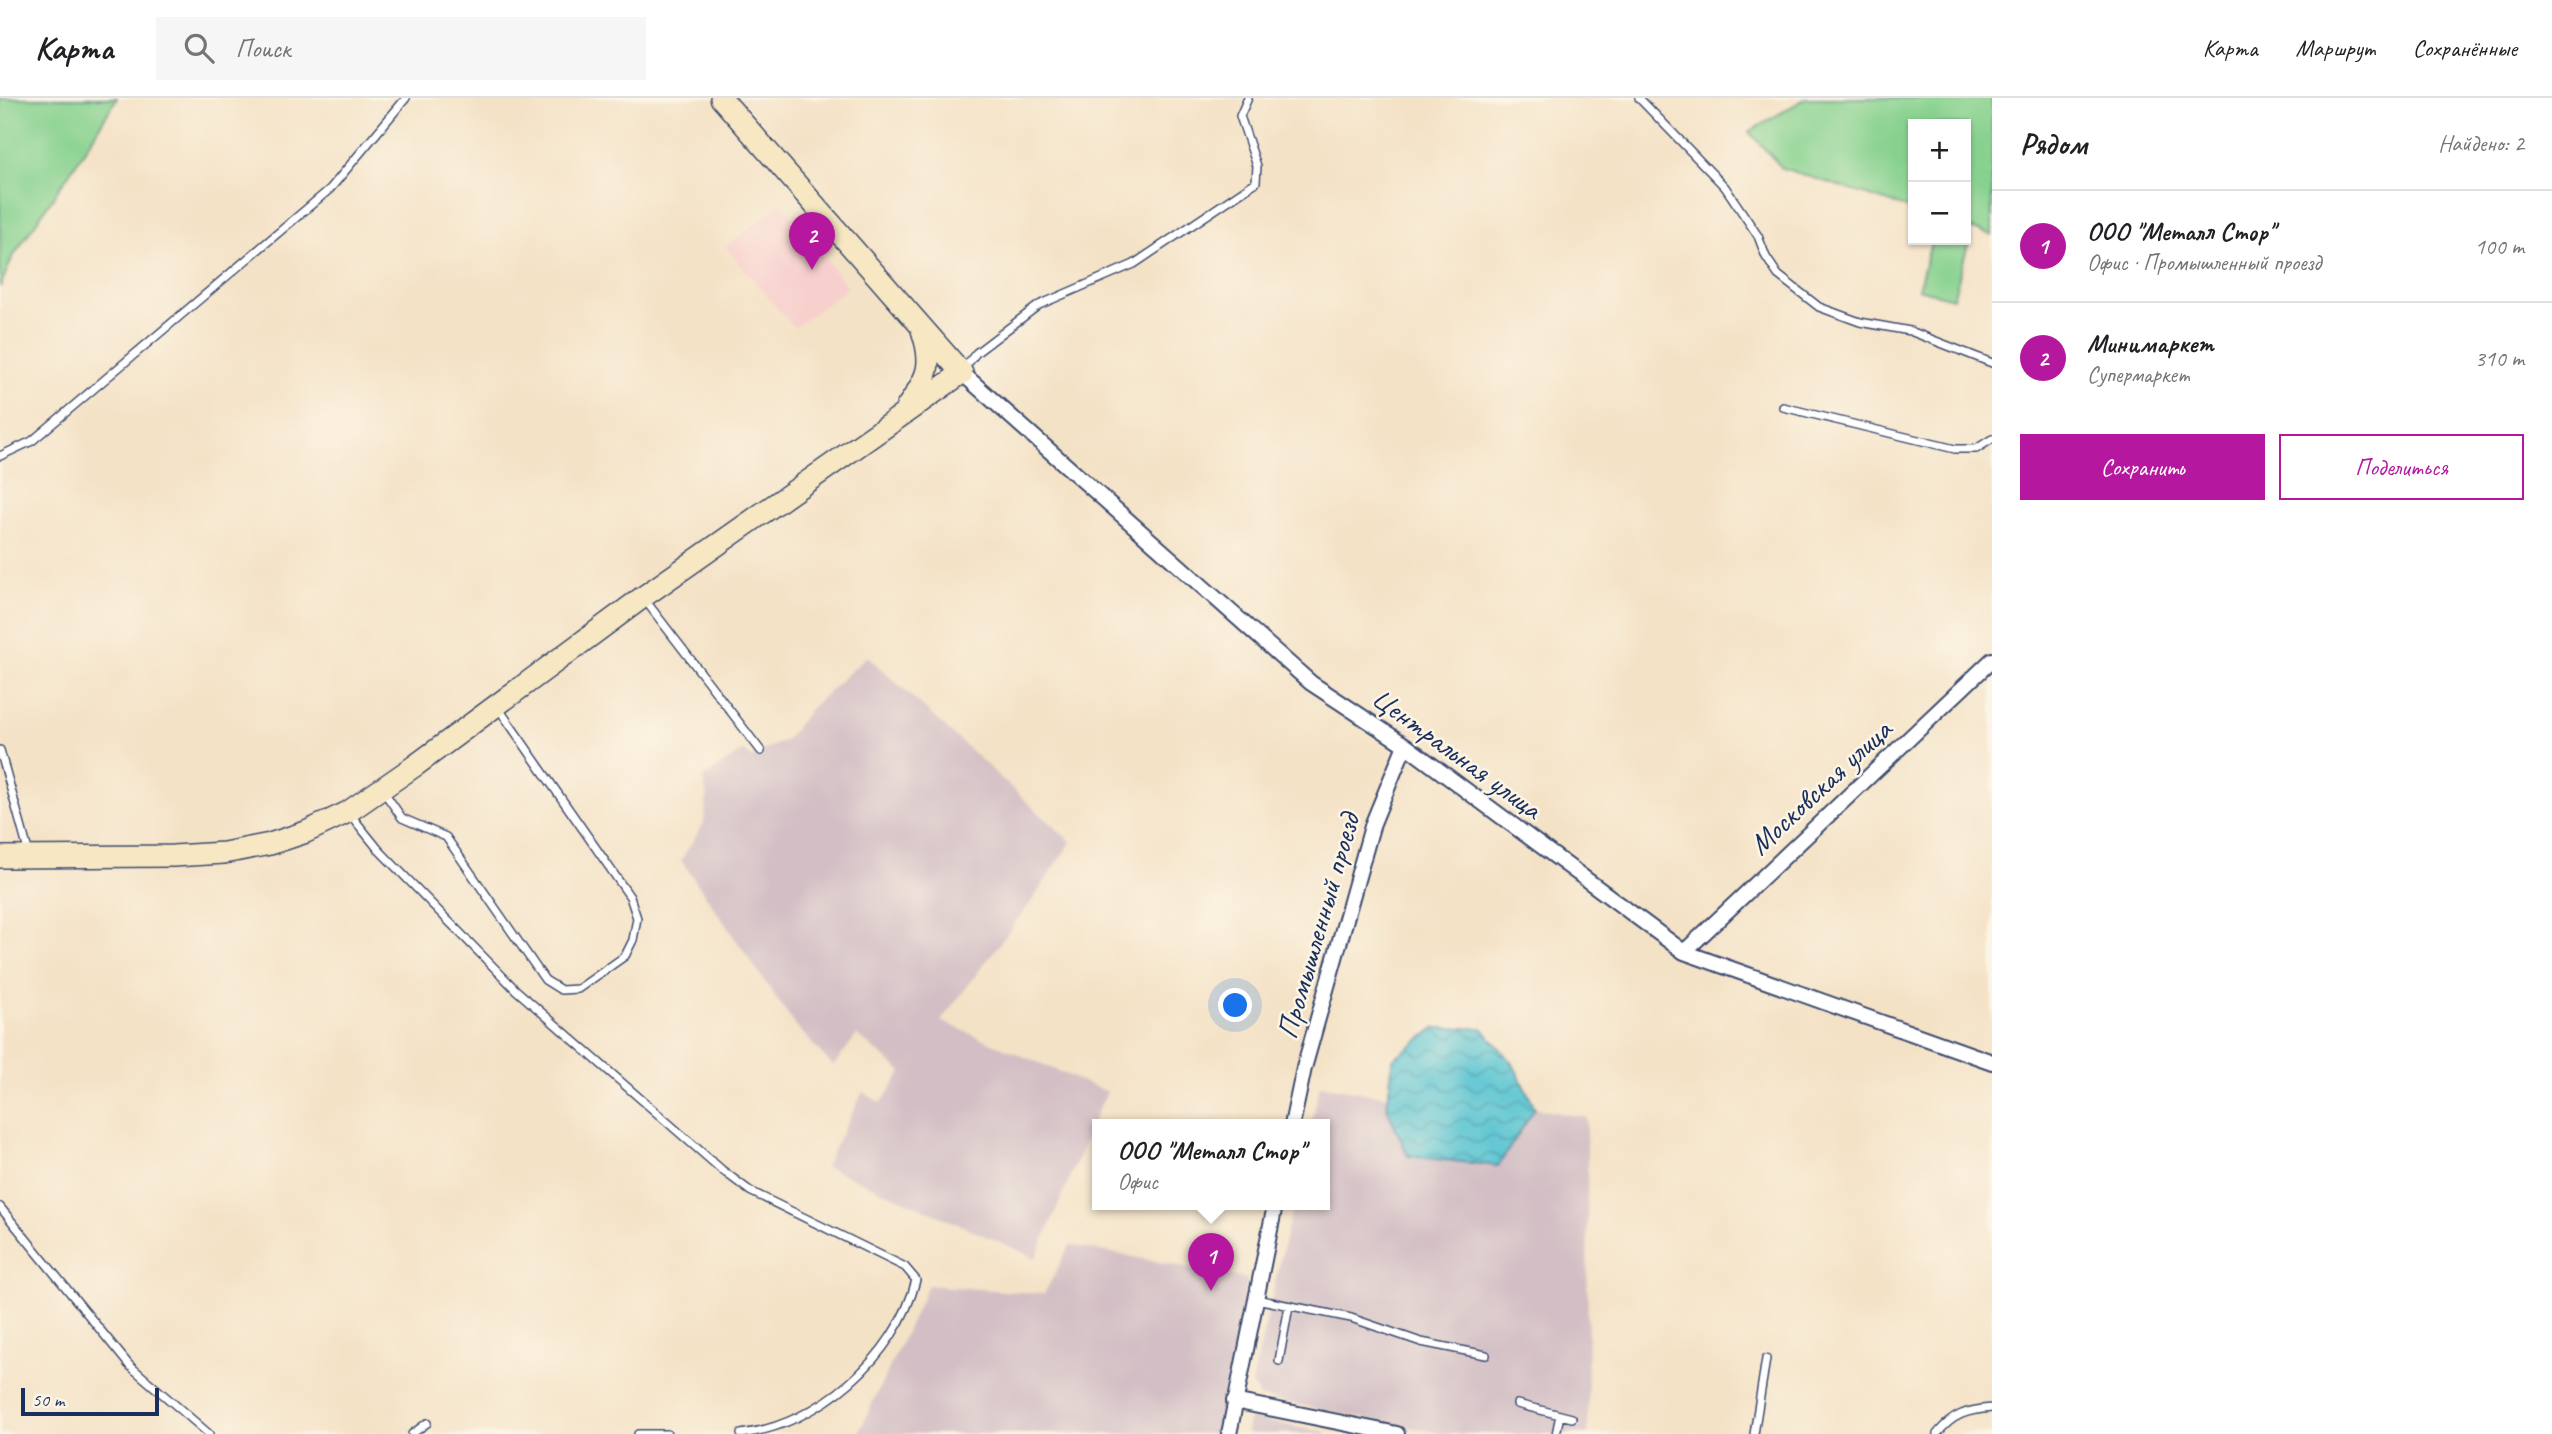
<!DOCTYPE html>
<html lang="ru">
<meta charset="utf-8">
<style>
:root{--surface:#fff;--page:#f6f6f6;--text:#202124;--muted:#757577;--line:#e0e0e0;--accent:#b5179e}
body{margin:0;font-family:Caveat,sans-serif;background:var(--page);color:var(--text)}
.controls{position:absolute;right:21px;top:21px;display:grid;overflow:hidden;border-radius:0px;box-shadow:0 2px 5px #0004}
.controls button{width:63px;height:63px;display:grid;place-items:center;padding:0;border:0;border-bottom:2px solid var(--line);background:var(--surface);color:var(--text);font:35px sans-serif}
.scale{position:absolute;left:21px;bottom:18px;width:138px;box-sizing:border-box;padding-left:7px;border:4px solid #1b2f5e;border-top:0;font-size:19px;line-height:24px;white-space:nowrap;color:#1b2f5e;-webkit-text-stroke:5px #fcf5e5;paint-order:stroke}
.you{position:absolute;left:1236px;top:908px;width:24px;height:24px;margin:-18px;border:5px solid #fff;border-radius:50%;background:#1a73e8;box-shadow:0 0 0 10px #1a73e833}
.badge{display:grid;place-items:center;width:46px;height:46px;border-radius:50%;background:var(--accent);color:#fff;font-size:23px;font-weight:700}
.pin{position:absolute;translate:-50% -58px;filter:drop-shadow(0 2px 4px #0008)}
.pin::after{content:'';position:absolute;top:37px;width:24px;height:21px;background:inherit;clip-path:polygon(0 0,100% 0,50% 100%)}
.popup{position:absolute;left:1092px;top:1021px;width:238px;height:91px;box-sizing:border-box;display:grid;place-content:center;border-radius:0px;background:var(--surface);filter:drop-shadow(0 2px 5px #0005);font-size:23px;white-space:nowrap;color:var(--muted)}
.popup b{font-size:26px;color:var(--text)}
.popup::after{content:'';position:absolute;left:50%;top:100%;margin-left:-14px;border:14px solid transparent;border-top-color:var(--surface)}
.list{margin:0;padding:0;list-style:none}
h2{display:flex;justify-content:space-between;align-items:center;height:91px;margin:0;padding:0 28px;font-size:30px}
h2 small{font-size:23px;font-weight:400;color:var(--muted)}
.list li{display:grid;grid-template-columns:46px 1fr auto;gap:21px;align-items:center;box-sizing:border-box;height:112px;padding:0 28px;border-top:2px solid var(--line)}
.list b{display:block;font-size:26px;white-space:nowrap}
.list p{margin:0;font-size:23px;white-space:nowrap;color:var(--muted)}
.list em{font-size:23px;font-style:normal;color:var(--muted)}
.actions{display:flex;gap:14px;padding:21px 28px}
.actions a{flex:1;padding:16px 0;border:2px solid var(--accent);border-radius:0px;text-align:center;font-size:24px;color:var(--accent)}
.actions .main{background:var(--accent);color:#fff}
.icon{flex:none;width:38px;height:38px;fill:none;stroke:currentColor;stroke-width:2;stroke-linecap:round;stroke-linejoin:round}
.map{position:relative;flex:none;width:1992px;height:1336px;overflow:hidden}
header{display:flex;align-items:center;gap:42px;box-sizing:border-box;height:98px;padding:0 35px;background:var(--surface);border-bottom:2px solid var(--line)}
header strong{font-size:33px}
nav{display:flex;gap:38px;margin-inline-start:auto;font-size:24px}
.search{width:490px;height:63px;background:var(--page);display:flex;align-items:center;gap:18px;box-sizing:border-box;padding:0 24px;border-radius:0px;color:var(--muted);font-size:26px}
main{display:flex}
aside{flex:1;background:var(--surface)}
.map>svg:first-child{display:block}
.built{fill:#f7d0ce}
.industrial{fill:#d2bec4}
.grass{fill:#86d18e;stroke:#508076;stroke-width:2}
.water{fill:url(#water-waves);stroke:#3a7a98;stroke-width:2}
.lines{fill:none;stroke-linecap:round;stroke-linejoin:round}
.lane-casing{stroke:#3c4a6e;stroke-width:10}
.street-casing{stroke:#3c4a6e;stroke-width:18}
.secondary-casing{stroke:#3c4a6e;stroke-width:24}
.lane{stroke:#fff;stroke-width:7}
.street{stroke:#fff;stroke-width:14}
.secondary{stroke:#f7e8c3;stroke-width:21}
.labels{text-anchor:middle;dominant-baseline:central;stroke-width:5;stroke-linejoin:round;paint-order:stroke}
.street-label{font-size:30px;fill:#1b2f5e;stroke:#fcf5e5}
</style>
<header>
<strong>Карта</strong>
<div class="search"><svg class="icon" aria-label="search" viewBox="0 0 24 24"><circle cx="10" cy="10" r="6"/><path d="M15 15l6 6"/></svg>Поиск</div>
<nav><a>Карта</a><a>Маршрут</a><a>Сохранённые</a></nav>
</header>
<main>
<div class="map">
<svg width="1992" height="1336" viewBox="0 0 1992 1336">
<defs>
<pattern id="water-waves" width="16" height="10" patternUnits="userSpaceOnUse" patternTransform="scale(1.75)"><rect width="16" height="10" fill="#58c4d2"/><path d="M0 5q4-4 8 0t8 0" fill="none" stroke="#48a0ae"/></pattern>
</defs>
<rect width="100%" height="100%" fill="#fcf5e5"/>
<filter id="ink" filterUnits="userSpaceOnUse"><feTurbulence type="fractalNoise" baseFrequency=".0143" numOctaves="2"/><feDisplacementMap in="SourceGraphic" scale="14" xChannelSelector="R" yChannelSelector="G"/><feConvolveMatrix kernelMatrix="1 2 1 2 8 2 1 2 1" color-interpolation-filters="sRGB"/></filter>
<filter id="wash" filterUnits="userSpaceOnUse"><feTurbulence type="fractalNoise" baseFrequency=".00686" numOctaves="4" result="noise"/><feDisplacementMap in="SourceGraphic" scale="28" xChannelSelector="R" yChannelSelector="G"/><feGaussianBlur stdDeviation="1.57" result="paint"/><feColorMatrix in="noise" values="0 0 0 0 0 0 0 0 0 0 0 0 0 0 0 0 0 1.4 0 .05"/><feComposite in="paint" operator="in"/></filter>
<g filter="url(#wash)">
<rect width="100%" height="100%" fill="#f4e2c6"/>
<path class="built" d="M781,104L848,190L794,230L726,149Z"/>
<path class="industrial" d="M867,558L1071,744L1031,804L941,923L1107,994L1098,1012L1036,1160L825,1068L863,994L881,1005L902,974L857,937L833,968L795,927L681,762L704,725L707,699L703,680L744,652L752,660L761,653L786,642L810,611Z
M1320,987L1389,999L1387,1010L1498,1068L1535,1010L1587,1020L1588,1336H1444L1259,1299L1252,1285L1293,1107H1325V1027H1311Z
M1070,1147L1248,1181L1218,1336H858L928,1187L1044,1196Z
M1249,1320L1333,1336H1247Z"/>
<path class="grass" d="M0,0H117L83,55L12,160L0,189Z
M1806,0H1992V137L1966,129V26H1913V112L1782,70L1749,34Z
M1966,137L1970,139L1953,200L1918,191L1932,142H1966Z"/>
<path class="water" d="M1435,930H1482L1512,964L1535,1010L1498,1068L1408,1058L1387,1010L1393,961Z"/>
</g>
<g filter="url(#ink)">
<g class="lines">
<defs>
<path id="lane" d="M1639,0L1725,89L1758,138L1766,159L1778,177L1819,209L1860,224L1910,233L1992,265
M963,272L976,255L1039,207L1134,166L1256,84L1257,68L1240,18L1248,0
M1783,309L1955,351H1976L1992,341
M0,358L32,343L330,91L406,0
M645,502L761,653
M0,652L29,756
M384,694L402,720L446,739L545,882L561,892L578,891L625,858L633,842L637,820L630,799L497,608
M349,715L379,752L516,892L722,1072L750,1093L905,1169L916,1182C897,1259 818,1327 741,1336
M0,1109L129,1267L209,1336
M1256,1201L1351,1220L1421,1244L1486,1257
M1279,1263L1289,1208
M1517,1306L1572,1320
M412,1336L427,1325
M638,1336H667
M1556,1336L1560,1317
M1754,1336L1766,1261
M1937,1336C1953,1316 1967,1312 1992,1310"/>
<path id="street" d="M962,275L1311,585L1405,647L1684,854L1992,964
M1684,854L1992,562
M1292,1027L1304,970L1373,725L1405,647
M1234,1303L1397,1336
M1229,1336L1275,1107"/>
<path id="secondary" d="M907,309C928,279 934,267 922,232
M0,759L173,758L224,755L270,746L306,734L348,714L416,667L643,499L962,275L721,0"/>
</defs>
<use href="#lane" class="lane-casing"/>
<use href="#street" class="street-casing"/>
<use href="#secondary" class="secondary-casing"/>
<use href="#lane" class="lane"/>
<use href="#street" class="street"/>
<use href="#secondary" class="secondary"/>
</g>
</g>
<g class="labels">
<g class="street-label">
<text transform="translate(1457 655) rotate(36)">Центральная улица</text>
<text transform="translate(1820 689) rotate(-43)">Московская улица</text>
<text transform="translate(1318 828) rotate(-74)">Промышленный проезд</text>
</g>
</g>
</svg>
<div class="controls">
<button>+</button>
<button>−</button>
</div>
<div class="scale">50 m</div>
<div class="you"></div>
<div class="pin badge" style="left:1211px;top:1193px">1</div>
<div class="popup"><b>ООО &quot;Металл Стор&quot;</b>Офис</div>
<div class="pin badge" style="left:812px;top:172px">2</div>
</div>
<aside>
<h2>Рядом<small>Найдено: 2</small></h2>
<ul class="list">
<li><span class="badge">1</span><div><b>ООО &quot;Металл Стор&quot;</b><p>Офис · Промышленный проезд</p></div><em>100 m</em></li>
<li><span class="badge">2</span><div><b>Минимаркет</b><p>Супермаркет</p></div><em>310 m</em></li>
</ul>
<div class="actions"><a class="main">Сохранить</a><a>Поделиться</a></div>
</aside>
</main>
